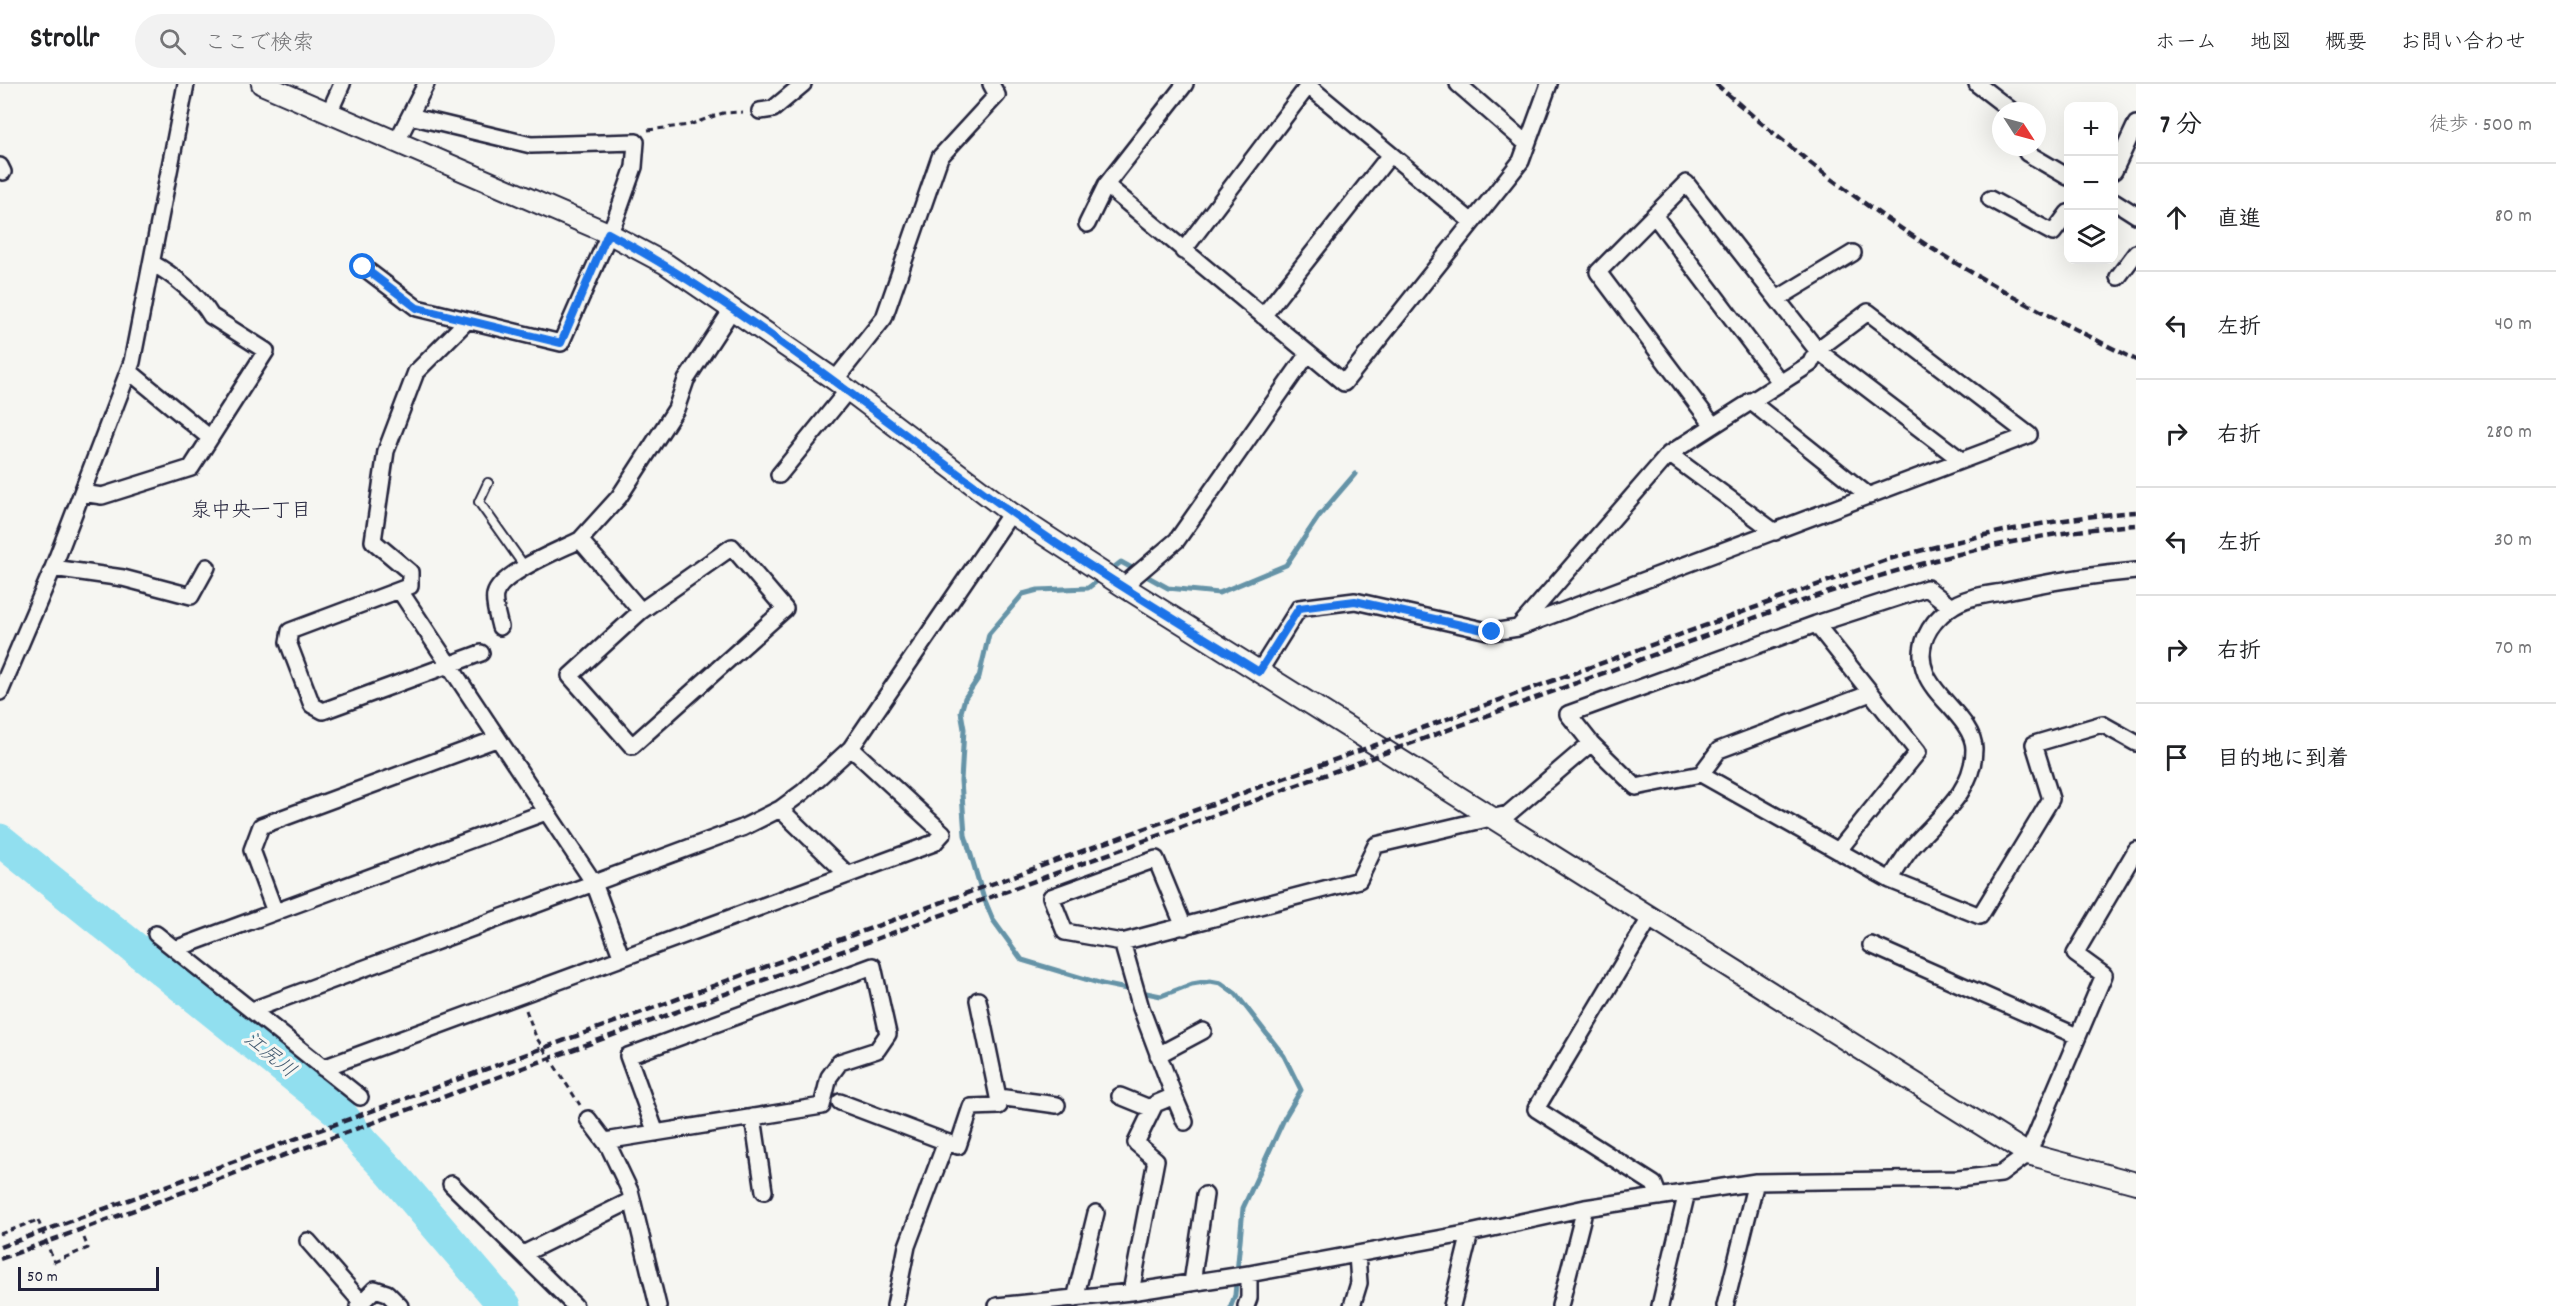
<!DOCTYPE html>
<html lang="ja">
<meta charset="utf-8">
<style>
:root{--surface:#fff;--page:#f2f2f2;--text:#202124;--muted:#757577;--line:#e0e0e0}
body{margin:0;font-family:Dekko,"Klee One",sans-serif;background:var(--page);color:var(--text)}
.controls{position:absolute;right:18px;top:18px;display:grid;overflow:hidden;border-radius:12px;box-shadow:0 6px 24px #0002}
.controls button{width:54px;height:54px;display:grid;place-items:center;padding:0;border:0;border-bottom:2px solid var(--line);background:var(--surface);color:var(--text);font:30px sans-serif}
.compass{position:absolute;left:1992px;top:18px;width:54px;height:54px;border-radius:50%;background:var(--surface);box-shadow:0 6px 24px #0002;rotate:126deg}
.scale{position:absolute;left:18px;bottom:15px;width:141px;box-sizing:border-box;padding-left:6px;border:3px solid #22223b;border-top:0;font-size:16px;line-height:21px;white-space:nowrap;color:#22223b;-webkit-text-stroke:4px #f6f6f2;paint-order:stroke}
.stop{position:absolute;width:18px;height:18px;margin:-14px;border:4px solid #1a73e8;border-radius:50%;background:#fff}
.stop.end{background:#1a73e8;border-color:#fff;box-shadow:0 2px 6px #0008}
.list{margin:0;padding:0;list-style:none}
h2{display:flex;justify-content:space-between;align-items:center;height:78px;margin:0;padding:0 24px;font-size:26px}
h2 small{font-size:20px;font-weight:400;color:var(--muted)}
.list li{display:grid;grid-template-columns:39px 1fr auto;gap:18px;align-items:center;box-sizing:border-box;height:108px;padding:0 24px;border-top:2px solid var(--line)}
.list b{display:block;font-size:22px;white-space:nowrap}
.list em{font-size:20px;font-style:normal;color:var(--muted)}
.icon{flex:none;width:33px;height:33px;fill:none;stroke:currentColor;stroke-width:2;stroke-linecap:round;stroke-linejoin:round}
.map{position:relative;flex:none;width:2136px;height:1222px;overflow:hidden}
header{display:flex;align-items:center;gap:36px;box-sizing:border-box;height:84px;padding:0 30px;background:var(--surface);border-bottom:2px solid var(--line)}
header strong{font-size:28px}
nav{display:flex;gap:33px;margin-inline-start:auto;font-size:21px}
.search{width:420px;height:54px;background:var(--page);display:flex;align-items:center;gap:15px;box-sizing:border-box;padding:0 21px;border-radius:33px;color:var(--muted);font-size:22px}
main{display:flex}
aside{flex:1;background:var(--surface)}
.map>svg:first-child{display:block}
.lines{fill:none;stroke-linecap:round;stroke-linejoin:round}
.stream{stroke:#6593a7;stroke-width:5}
.river{stroke:#91dfef;stroke-width:33}
.service-casing{stroke:#22223b;stroke-width:12}
.minor-casing{stroke:#22223b;stroke-width:20}
.tertiary-casing{stroke:#22223b;stroke-width:24}
.path{stroke:#22223b;stroke-width:3;stroke-dasharray:6 4.5;stroke-linecap:butt}
.service{stroke:#f6f6f2;stroke-width:8}
.minor{stroke:#f6f6f2;stroke-width:15}
.tertiary{stroke:#f6f6f2;stroke-width:20}
.rail{stroke:#22223b;stroke-width:4.5;stroke-dasharray:9 4.5;stroke-linecap:butt}
.path-bridge{stroke:#22223b;stroke-width:3;stroke-dasharray:6 4.5;stroke-linecap:butt}
.route{stroke:#1a73e8;stroke-width:8}
.labels{text-anchor:middle;dominant-baseline:central;stroke-width:6;stroke-linejoin:round;paint-order:stroke}
.neighbourhood-label{font-size:20px;fill:#22223b;stroke:#f6f6f2}
.water-label{font-size:20px;font-style:italic;fill:#435b71;stroke:#f6f6f2}
</style>
<header>
<strong>Strollr</strong>
<div class="search"><svg class="icon" aria-label="search" viewBox="0 0 24 24"><circle cx="10" cy="10" r="6"/><path d="M15 15l6 6"/></svg>ここで検索</div>
<nav><a>ホーム</a><a>地図</a><a>概要</a><a>お問い合わせ</a></nav>
</header>
<main>
<div class="map">
<svg width="2136" height="1222" viewBox="0 0 2136 1222">
<rect width="100%" height="100%" fill="#f6f6f2"/>
<filter id="ink" filterUnits="userSpaceOnUse"><feTurbulence type="fractalNoise" baseFrequency=".0167" numOctaves="2"/><feDisplacementMap in="SourceGraphic" scale="12" xChannelSelector="R" yChannelSelector="G"/><feConvolveMatrix kernelMatrix="1 2 1 2 8 2 1 2 1" color-interpolation-filters="sRGB"/></filter>
<g filter="url(#ink)">
<g class="lines">
<path class="stream" d="M1108,488L1121,478L1168,504L1219,509L1286,481L1319,432L1355,390
M1101,494L1088,504L1038,506L1023,510L989,550L979,593L965,614L961,628L964,645L961,697L965,751L983,812L993,836L1022,876L1102,900L1161,912L1192,900L1210,897L1221,899L1236,910L1284,972L1301,1006L1285,1033L1243,1124L1235,1211L1231,1222"/>
<path class="river" d="M0,756L339,1028L363,1059L390,1087L505,1222"/>
<defs>
<path id="service" d="M488,399L479,418L525,483"/>
<path id="minor" d="M1306,0L1472,138
M1458,0L1527,60
M1977,0L2012,27
M760,27L773,25L803,0
M329,29L342,0
M396,59L426,0
M2024,63L2027,69L2068,93
M0,82L3,88
M2114,87L2136,40
M1106,101L1344,299L1521,77L1549,0
M1990,115L2053,149L2068,129
M2114,117L2136,131
M1654,131L1780,298
M1087,140L1106,101L1185,0
M1183,167L1308,2
M363,183L417,224L561,259L616,134L634,83L636,58L531,61L410,32
M2118,193L2136,169
M1777,215L1853,169
M1263,232L1390,71
M467,237L416,288L386,367L373,457L410,488V502L290,547L288,558L312,621L323,627L481,569
M129,287L210,354
M835,296L884,234L940,73L997,11L991,0
M1750,317L1869,412
M1712,340L1598,188L1686,99L1817,266L1961,376
M1669,370L1775,448
M779,391L848,306
M82,409L102,412L191,384L266,267L211,232C199,211 172,190 152,179
M732,463L785,525L632,662L570,592L641,527Z
M53,484L123,494L191,512L207,483
M1123,502L1177,456L1307,271
M400,507L594,799L621,872
M641,527L580,456L619,413L676,325L686,296L733,224
M1816,540L1927,504L1951,523
M500,543C498,534 493,519 495,511C500,489 560,466 580,456
M1259,588L1299,524L1355,517L1492,548L1518,544L2029,351L1868,228L1817,266L1810,280L1669,370L1518,544
M0,608L53,484L132,278L186,0
M1701,690L1719,666L1871,609
M780,725L848,791
M1838,767L1918,668L1816,540L1568,630L1591,659L1636,703L1701,690L1890,796C1897,785 1904,772 1913,762C1938,733 1974,708 1974,665C1974,638 1935,614 1926,590C1915,563 1928,540 1950,524C1964,513 1985,511 2002,508C2047,498 2090,491 2136,487
M1890,796L1980,832L2051,715L2034,660L2102,640L2136,659
M275,828L252,766L261,742L496,655
M1650,834L1536,1025L1654,1100L1659,1113
M156,850L360,1013
M1122,858L1065,848L1051,813L1156,775L1184,843
M1871,861L2077,952
M175,865L546,728
M978,916L998,1013
M252,926L742,744L780,725L803,708L851,664L1011,429
M1158,971L1203,947
M323,984L934,759L943,749L851,664
M1120,1012L1152,1025
M1174,1012L1185,1038
M840,1018L946,1058
M753,1033L764,1107
M588,1035L609,1063L630,1107L658,1222
M605,1057L822,1022L829,993L840,978L877,966L888,950L873,882L628,972L656,1049
M451,1100L575,1222
M308,1157L362,1219
M523,1170L632,1116
M1192,1199L1205,1111
M1131,1208L1156,1076L1136,1059L1155,1020L1174,1012L1141,924L1122,858L1359,796L1376,761L1508,730L1591,659
M1075,1215L1096,1129
M358,1222L375,1205L387,1209L400,1222
M895,1222L907,1162L946,1058L958,1062L971,1023L999,1022L998,1013L1057,1021
M997,1222L1131,1208L1249,1190L1470,1149L1585,1124L1756,1098L1958,1095L2001,1090L2028,1070L2104,891L2075,870L2136,766
M1246,1222L1249,1214V1190
M1352,1222L1359,1199L1357,1170
M1452,1222L1470,1149
M1560,1222L1585,1124
M1660,1222L1687,1108
M1725,1222L1756,1098"/>
<path id="tertiary" d="M262,0L608,149L666,180L835,296L1011,429L1123,502L2028,1070L2136,1099"/>
</defs>
<use href="#service" class="service-casing"/>
<use href="#minor" class="minor-casing"/>
<use href="#tertiary" class="tertiary-casing"/>
<path class="path" d="M648,46L689,41L723,29L743,28
M526,926L536,953L580,1021
M0,1150L38,1136
M54,1178L88,1164L84,1154"/>
<use href="#service" class="service"/>
<use href="#minor" class="minor"/>
<use href="#tertiary" class="tertiary"/>
<path class="rail" d="M1716,0C1775,52 1837,102 1902,145C1977,195 2056,236 2136,276
M0,1163L997,798L1889,475C1971,453 2051,434 2136,428
M0,1175L1776,526C1895,485 2009,450 2136,441"/>
<path class="path-bridge" d="M38,1136L54,1178"/>
</g>
</g>
<g class="lines" filter="url(#ink)">
<path class="route" d="M363,183L417,224L561,259L608,149C753,227 877,333 1011,428C1091,485 1176,536 1259,588L1299,524L1355,517L1492,548"/>
</g>
<g class="labels">
<g class="neighbourhood-label">
<text x="251" y="428">泉中央一丁目</text>
</g>
<g class="water-label">
<text transform="translate(269 972) rotate(39)">江尻川</text>
</g>
</g>
</svg>
<div class="controls">
<button>+</button>
<button>−</button>
<button><svg class="icon" aria-label="layers" viewBox="0 0 24 24"><path d="M12 4l9 5-9 5-9-5zM3 14l9 5 9-5"/></svg></button>
</div>
<svg class="compass" viewBox="-18 -18 36 36"><path d="M0-13l5 13h-10z" fill="#e53935"/><path d="M0 13l5-13h-10z" fill="#757577"/></svg>
<div class="scale">50 m</div>
<div class="stop" style="left:363px;top:183px"></div>
<div class="stop end" style="left:1492px;top:548px"></div>
</div>
<aside>
<h2>7 分<small>徒歩 · 500 m</small></h2>
<ul class="list">
<li><svg class="icon" aria-label="ahead" viewBox="0 0 24 24"><path d="M12 20V5M6 11l6-6 6 6"/></svg><div><b>直進</b></div><em>80 m</em></li>
<li><svg class="icon" aria-label="left" viewBox="0 0 24 24"><path d="M17 20v-9H6M10 6l-5 5 5 5"/></svg><div><b>左折</b></div><em>40 m</em></li>
<li><svg class="icon" aria-label="right" viewBox="0 0 24 24"><path d="M7 20v-9h11M14 6l5 5-5 5"/></svg><div><b>右折</b></div><em>280 m</em></li>
<li><svg class="icon" aria-label="left" viewBox="0 0 24 24"><path d="M17 20v-9H6M10 6l-5 5 5 5"/></svg><div><b>左折</b></div><em>30 m</em></li>
<li><svg class="icon" aria-label="right" viewBox="0 0 24 24"><path d="M7 20v-9h11M14 6l5 5-5 5"/></svg><div><b>右折</b></div><em>70 m</em></li>
<li><svg class="icon" aria-label="arrive" viewBox="0 0 24 24"><path d="M6 21V4h12l-3 4 3 4H6"/></svg><div><b>目的地に到着</b></div></li>
</ul>
</aside>
</main>
